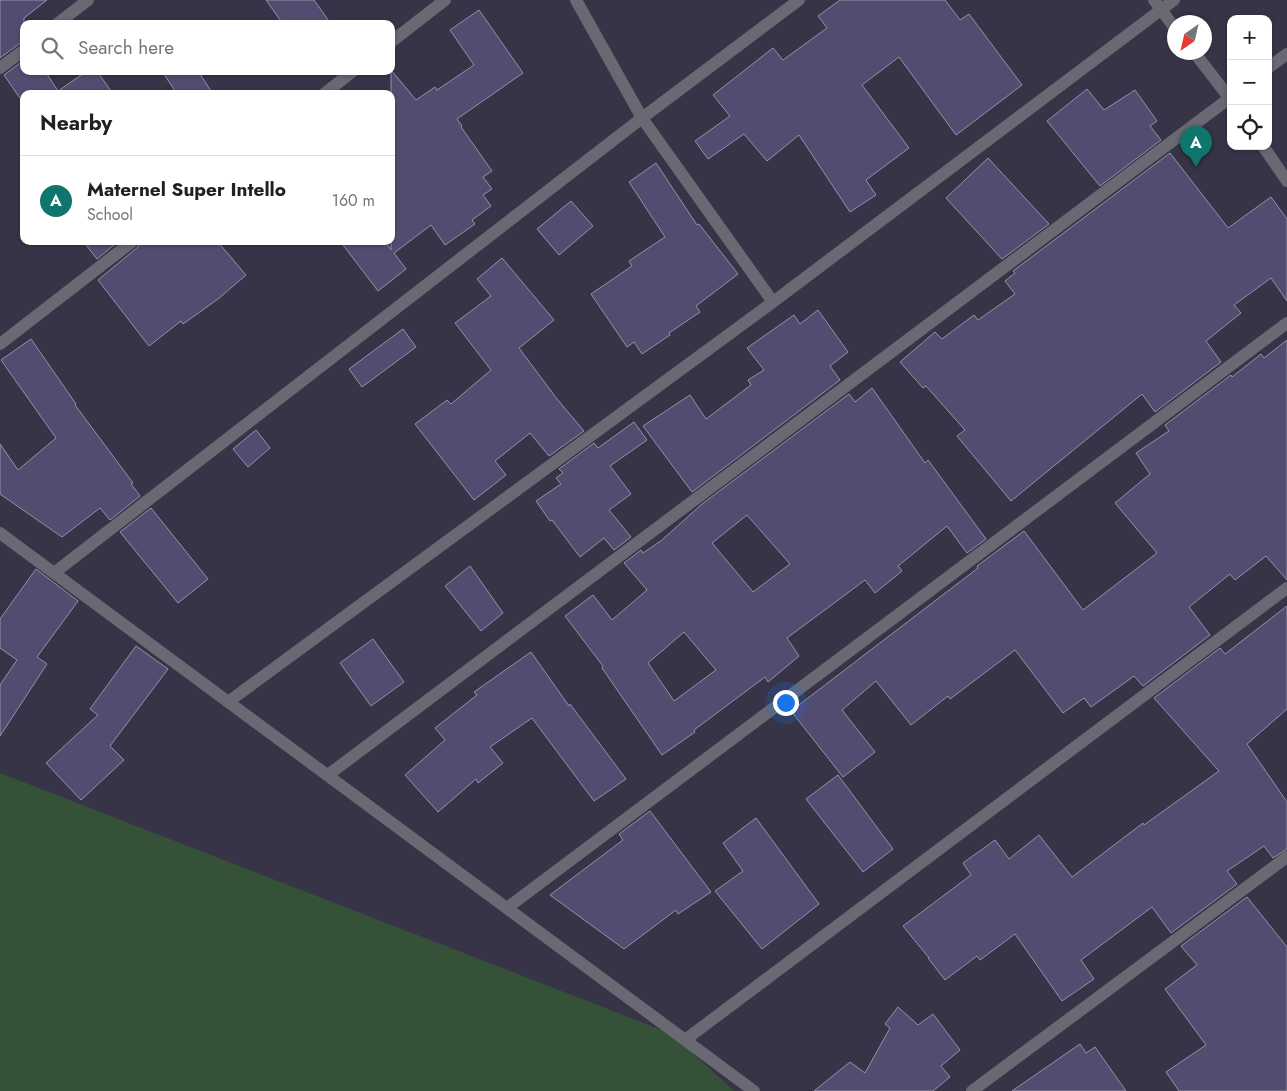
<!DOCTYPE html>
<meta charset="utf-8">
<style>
:root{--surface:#fff;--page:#f2f2f2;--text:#202124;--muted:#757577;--line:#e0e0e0;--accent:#0f766e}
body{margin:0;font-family:Jost,sans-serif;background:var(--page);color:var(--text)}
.controls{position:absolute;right:15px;top:15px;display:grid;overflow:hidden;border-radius:10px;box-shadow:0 1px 4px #0004}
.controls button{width:45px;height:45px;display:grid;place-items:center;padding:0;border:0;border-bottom:1px solid var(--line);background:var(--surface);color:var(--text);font:25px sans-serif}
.compass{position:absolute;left:1167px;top:15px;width:45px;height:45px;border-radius:50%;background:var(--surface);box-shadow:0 1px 4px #0004;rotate:214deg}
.you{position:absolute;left:785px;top:702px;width:18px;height:18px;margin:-12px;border:4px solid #fff;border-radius:50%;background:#1a73e8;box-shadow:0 0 0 8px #1a73e833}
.badge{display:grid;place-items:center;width:32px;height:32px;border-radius:50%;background:var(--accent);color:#fff;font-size:16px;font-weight:700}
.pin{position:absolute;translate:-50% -41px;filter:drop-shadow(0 1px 2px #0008)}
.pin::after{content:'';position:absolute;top:26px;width:18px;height:15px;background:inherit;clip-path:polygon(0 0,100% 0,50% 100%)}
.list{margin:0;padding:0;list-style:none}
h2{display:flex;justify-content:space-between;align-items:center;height:65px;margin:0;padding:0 20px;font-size:21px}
h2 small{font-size:16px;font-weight:400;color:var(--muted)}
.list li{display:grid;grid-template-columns:32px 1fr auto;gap:15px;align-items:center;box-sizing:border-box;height:90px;padding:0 20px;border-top:1px solid var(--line)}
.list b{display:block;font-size:19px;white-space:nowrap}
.list p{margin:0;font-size:16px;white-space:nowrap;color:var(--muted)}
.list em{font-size:16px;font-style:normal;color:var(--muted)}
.icon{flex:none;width:28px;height:28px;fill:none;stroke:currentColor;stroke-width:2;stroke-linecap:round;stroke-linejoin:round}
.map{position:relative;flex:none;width:1287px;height:1091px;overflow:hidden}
.search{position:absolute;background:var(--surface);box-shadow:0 1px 4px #0004;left:20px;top:20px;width:375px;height:55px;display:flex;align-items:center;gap:12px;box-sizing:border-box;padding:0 18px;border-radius:10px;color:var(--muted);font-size:19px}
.panel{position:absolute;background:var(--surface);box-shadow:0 1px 4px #0004;left:20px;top:90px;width:375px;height:155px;border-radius:10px}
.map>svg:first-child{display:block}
.green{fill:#355239}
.building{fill:#534c71;stroke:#9591a8;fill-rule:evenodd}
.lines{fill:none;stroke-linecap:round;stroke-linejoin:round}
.minor{stroke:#6a6872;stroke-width:12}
</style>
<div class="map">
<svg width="1287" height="1091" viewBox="0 0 1287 1091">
<rect width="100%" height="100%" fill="#373447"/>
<path class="green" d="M0,773L672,1034L734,1091H0Z"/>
<path class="building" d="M0,0H47L24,18V42L19,44L0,58Z
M266,0H314L331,24H283Z
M840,0H945L960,20L969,14L1022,85L956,135L899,57L862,85L909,148L866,180L876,195L850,212L799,135L767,161L744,134L708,159L695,141L730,116L713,95L773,48L783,60L827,28L818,16Z
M479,10L523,73L457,119L462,126L461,127L492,171L483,177L492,189L483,195L491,206L472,220L475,224L445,245L431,225L394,253L406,269L378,291L340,241H385L391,250V70L416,100L435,87L437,90L474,65L450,30Z
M24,60V71H45L58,91L87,71H97L113,94H24V104L4,75Z
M162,71H198L213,94H177Z
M1087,89L1104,110L1135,90L1157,121L1150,126L1161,140L1100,186L1047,121Z
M1170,153L1228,228L1271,197L1287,219V301L1271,278L1234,305L1241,313L1206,341L1221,362L1155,412L1142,394L1011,501L957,436L965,430L926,386L923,388L900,362L935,332L942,339L974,315L978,320L1015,294L1005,281L1015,273L1013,271Z
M988,158L1049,224L1002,259L946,198Z
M656,163L697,225L699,224L738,274L696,306L700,312L669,333L670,335L642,354L634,342L627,347L591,294L632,266L629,261L665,237L629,182Z
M571,201L593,226L559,255L537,229Z
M83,241H119L97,259Z
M141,241H217L246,275L218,299L183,324L181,321L149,346L98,280L138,247Z
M502,258L554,320L519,348L557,399L584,431L549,456L530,433L495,461L506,475L474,500L415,424L447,400L451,404L491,370L455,323L491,296L477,279Z
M818,310L848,352L830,366L840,380L692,492L643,426L690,395L706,419L751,385L748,380L764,370L747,348L794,315L800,324Z
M403,329L416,347L362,387L349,369Z
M31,339L76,404L75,405L133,483L131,484L140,496L110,520L100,508L62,537L0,494V444L18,470L56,438L1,360Z
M1287,340V580L1266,556L1235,580L1230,574L1189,607L1210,635L1143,686L1134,676L1091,707L1084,698L1063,713L1015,650L950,699L948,696L911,725L876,681L842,710L875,752L843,777L791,711L978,568L977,566L1024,531L1083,610L1157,553L1115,503L1150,474L1136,453L1169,431L1165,425L1231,375L1232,377L1261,354L1264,358Z
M872,388L925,463L928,460L986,539L967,553L947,526L898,566L902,571L875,593L865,580L787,638L799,656L768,682L765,677L694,730L695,732L662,755L602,668L603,666L565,616L593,595L612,620L647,590L624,563L641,550L643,553L662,540L702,504L849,394L855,402ZM747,515L790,564L753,592L712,543ZM684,632L716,670L674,701L648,663Z
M634,422L647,440L610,466L631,494L609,510L631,537L614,550L604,538L580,557L552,520L550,521L536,501L561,484L556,478L563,473L559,469L594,443L598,448Z
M256,430L270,448L248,467L233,449Z
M151,508L208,579L178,603L120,532Z
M470,566L503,613L481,631L445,586Z
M36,569L78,601L37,657L47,664L0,736V685L17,660L0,648V619Z
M1287,606V709L1247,744L1287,802V849L1273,858L1264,846L1227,871L1237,884L1171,933L1152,907L1081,960L1094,979L1062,1001L1015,934L980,960L977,956L945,980L928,958H929L903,926L971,875L963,863L995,840L1009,859L1039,835L1072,877L1143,823L1144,825L1219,771L1154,698L1220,648L1225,654Z
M373,639L404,682L371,706L340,663Z
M136,646L168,669L110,746L124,760L81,800L46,763L98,715L90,709Z
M531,652L569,706L570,704L626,779L594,801L532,718L490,747L503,763L478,783L476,779L438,812L405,775L445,740L435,728L477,695L474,692Z
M838,775L893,849L863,872L806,799Z
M650,811L711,892L678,914L676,910L624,949L550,895L623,840L619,834Z
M756,818L819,904L762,949L715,891L743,871L723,843Z
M1247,897L1287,947V1091H1179L1166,1072L1206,1045L1165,989L1197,965L1181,946Z
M898,1007L918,1025L933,1014L960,1050L941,1066L950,1077L933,1091H814L850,1062L865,1073L890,1028L885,1024Z
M1080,1044L1086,1053L1095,1047L1126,1091H1012Z"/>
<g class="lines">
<path class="minor" d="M576,0L642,118L773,302
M1154,0L1174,27
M57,24L88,0
M391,42L445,0
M1194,52L1231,100
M0,68L24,50
M1268,68L1287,54
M324,94L353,71
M1263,146L1287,181
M0,344L133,241
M0,533L754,1091
M54,573L642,118L799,0
M228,702L773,302L1174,0
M328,775L1231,97
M507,908L1287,323
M685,1040L1287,588
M972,1091L1287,857"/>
</g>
</svg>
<div class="controls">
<button>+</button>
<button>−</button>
<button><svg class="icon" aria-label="locate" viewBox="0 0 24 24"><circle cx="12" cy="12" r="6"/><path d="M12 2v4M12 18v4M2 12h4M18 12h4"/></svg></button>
</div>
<svg class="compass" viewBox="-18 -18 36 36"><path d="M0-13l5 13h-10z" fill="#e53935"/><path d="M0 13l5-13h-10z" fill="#757577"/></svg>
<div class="you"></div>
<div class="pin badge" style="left:1196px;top:167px">A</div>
<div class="search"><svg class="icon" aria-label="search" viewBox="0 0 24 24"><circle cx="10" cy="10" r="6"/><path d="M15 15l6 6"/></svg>Search here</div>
<section class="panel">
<h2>Nearby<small></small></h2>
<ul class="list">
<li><span class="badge">A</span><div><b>Maternel Super Intello</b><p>School</p></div><em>160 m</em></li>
</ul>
</section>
</div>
